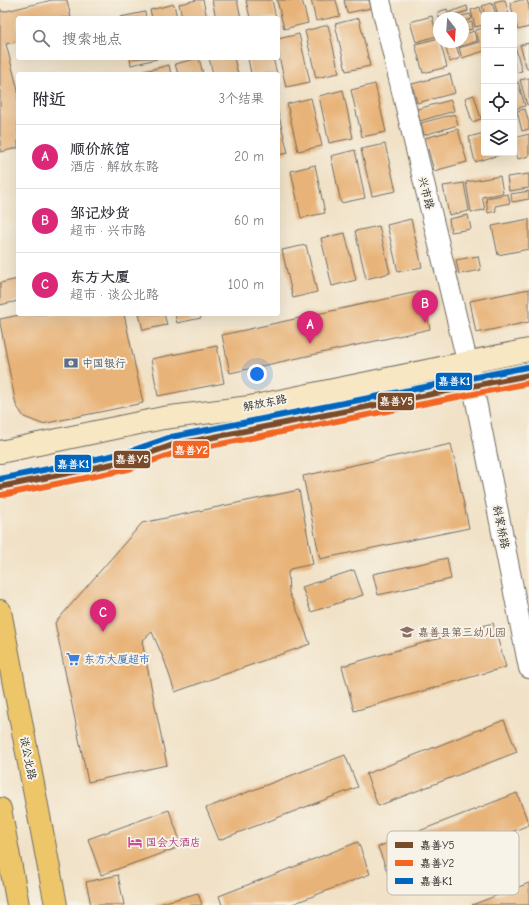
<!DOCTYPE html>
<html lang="zh">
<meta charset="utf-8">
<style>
:root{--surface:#fff;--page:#f2f2f3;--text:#2b2b33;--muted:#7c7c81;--line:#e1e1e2;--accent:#db2777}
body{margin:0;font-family:"Comic Neue","LXGW WenKai TC",sans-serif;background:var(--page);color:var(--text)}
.controls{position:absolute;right:12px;top:12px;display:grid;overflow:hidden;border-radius:4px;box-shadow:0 4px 16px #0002}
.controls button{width:36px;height:36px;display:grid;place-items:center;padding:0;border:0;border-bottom:1px solid var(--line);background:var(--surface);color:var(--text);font:20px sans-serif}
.compass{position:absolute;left:433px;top:12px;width:36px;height:36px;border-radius:50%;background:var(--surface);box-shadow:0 4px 16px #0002;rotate:163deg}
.you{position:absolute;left:257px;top:374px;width:14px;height:14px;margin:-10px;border:3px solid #fff;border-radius:50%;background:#1a73e8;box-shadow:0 0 0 6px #1a73e833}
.badge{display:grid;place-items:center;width:26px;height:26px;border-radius:50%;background:var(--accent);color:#fff;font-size:13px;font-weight:700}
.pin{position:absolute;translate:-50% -33px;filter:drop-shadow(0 1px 2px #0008)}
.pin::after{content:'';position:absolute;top:21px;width:14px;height:12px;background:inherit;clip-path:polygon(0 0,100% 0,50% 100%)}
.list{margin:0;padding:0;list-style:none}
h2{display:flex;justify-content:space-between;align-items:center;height:52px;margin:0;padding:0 16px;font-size:17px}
h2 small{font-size:13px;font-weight:400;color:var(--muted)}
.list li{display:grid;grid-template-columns:26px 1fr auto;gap:12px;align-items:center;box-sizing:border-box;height:64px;padding:0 16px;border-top:1px solid var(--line)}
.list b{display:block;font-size:15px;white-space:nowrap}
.list p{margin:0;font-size:13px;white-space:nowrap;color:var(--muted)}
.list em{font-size:13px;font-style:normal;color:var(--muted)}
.icon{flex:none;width:22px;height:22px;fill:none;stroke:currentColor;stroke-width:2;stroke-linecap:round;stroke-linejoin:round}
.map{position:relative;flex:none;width:529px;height:905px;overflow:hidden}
.search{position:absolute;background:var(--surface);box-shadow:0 4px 16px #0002;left:16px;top:16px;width:264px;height:44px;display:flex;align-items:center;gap:10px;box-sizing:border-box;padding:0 14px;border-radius:4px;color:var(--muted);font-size:15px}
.panel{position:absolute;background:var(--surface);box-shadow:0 4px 16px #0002;left:16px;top:72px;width:264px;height:244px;border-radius:4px}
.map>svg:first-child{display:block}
.building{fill:#e8b378}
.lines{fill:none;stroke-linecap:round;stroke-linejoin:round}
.street-casing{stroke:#706b62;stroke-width:22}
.secondary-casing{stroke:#706b62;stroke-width:24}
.primary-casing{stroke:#706b62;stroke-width:24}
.street{stroke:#fff;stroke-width:20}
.secondary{stroke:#f7e8c3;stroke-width:22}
.primary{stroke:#ecc669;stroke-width:22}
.bus-1-casing{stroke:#f7f3e8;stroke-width:9}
.bus-2-casing{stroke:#f7f3e8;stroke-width:9}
.bus-3-casing{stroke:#f7f3e8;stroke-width:9}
.bus-1{stroke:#7a4b2a;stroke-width:6}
.bus-2{stroke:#f26522;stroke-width:6}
.bus-3{stroke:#0065bd;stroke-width:6}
.labels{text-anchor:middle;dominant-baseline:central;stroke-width:4;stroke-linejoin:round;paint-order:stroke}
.street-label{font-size:11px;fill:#2b2b2b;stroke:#f7f3e8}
.service-label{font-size:11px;fill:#4e5e75;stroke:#f7f3e8;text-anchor:start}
.education-label{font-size:11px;fill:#785e54;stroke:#f7f3e8;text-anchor:start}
.shop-label{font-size:11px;fill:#366cbe;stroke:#f7f3e8;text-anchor:start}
.hotel-label{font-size:11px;fill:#b23c85;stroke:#f7f3e8;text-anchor:start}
.key{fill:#f7f3e8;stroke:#bab7af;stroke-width:1}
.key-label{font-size:11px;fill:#2b2b2b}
.line-badge{stroke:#f7f3e8;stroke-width:1.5}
.badge-label{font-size:11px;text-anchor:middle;font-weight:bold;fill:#fff}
</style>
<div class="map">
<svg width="529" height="905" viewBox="0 0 529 905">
<rect width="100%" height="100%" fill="#f7f3e8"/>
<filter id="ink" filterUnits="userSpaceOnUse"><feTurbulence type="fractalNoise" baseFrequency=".025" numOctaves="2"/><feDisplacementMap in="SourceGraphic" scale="8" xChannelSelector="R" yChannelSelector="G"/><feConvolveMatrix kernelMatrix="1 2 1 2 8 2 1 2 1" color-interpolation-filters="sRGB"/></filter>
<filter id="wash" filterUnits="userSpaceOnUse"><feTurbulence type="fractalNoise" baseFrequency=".012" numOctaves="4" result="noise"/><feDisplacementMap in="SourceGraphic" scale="16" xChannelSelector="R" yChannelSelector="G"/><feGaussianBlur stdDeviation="0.9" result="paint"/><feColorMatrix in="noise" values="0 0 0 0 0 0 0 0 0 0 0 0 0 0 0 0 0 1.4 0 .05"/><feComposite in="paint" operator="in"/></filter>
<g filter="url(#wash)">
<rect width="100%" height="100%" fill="#f1e2c7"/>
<g id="blocks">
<path class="building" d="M52,0H67L71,18H18V41L6,44L18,90V148L0,152V8L2,12Z
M197,0H203L207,18H182L179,4Z
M212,0H237L241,18H216Z
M246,0H272L276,18H250Z
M277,0H302L308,23L284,29Z
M311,0H336L340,16L316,21Z
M344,0H369L371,8L347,13Z
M502,0H505L509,15H498L494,2Z
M521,0H527L529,6V27L518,30L510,3Z
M492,3L496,15H485L482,6Z
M174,4L177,18H152L150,10Z
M467,6L468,11L451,16L450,12Z
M480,7L484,25L475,27L471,10Z
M447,9L449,17L439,18L438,12Z
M145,12L146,18H120V17Z
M470,14L472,19L463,22V18H451L454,16H457L459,17Z
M432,16L437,36L416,42L410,22Z
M359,18L370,66L346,71L335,24Z
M472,22L473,29L467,30L465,24Z
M328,25L339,73L316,78L305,31Z
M484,28V51L462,58L459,48L479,42L476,30Z
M474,31L477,41L458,47L457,42H463V35Z
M299,34L310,82L286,87L278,52V39Z
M439,38V42H440L447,67L423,73L415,44Z
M444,42H455L460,58L450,62Z
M529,43V69H527L520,45Z
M515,46L522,71L514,73V47Z
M130,58H157V59L131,65Z
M199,58L203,74H178L175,64Z
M209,58H234L238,74H213Z
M248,58H273L277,74H251Z
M169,65L171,74H146L145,71Z
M450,74L455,93L417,103L412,84Z
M529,78V104L527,105L520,80Z
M518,82L525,106L516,109L514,102V83Z
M375,84L386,132L362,137L351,90Z
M343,90L353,138L329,143L319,96Z
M474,95L481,119L472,122L465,98Z
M311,98L322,146L298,151L287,104Z
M451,100L454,111L420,121L417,109Z
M525,109L529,123V129L522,131L517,111Z
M278,112L288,153L278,155Z
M455,114L458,125L424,135L421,123Z
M458,129L467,162L434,171L425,138Z
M484,133V153H506L475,162L469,137Z
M529,134V156L518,159L514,143V138Z
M385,144L396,191L372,196L361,149Z
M355,150L365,198L341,203L331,156Z
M315,165L325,213L301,218L291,171Z
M529,174V188L509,191L507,177Z
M500,176L503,193L482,197L485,210L471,212L466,182Z
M464,183L469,211L449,215L443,186Z
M529,191V199L512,202L511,194Z
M508,194L510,203L495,206L496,211L488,213L486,198Z
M468,215L471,229L451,232L449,219Z
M411,219L422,267L398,272L387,225Z
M529,219V249L498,255L492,226Z
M379,226L390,273L366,279L355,231Z
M345,233L356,280L332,286L321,238Z
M306,245L317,292L293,298L282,250Z
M478,256L481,270L459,274L456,260Z
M18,279V301L0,305V283Z
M529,289V322L476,333L470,301Z
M422,291L430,329L230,373L222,335Z
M25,314H124L143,403L42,424L24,417L16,405L0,323V319Z
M139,314H164L167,325L143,330Z
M175,314H200L201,318L177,323Z
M217,346L224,383L158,396L151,359Z
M451,444L469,528L320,559L303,476Z
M299,490L313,564L290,569L288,573L289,593L300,617L310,644L175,692L165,662L152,632L142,641L167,765L88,782L55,623L142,523Z
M447,558L451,579L378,595L373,574Z
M354,570L363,595L311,612L302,587Z
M493,623L506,667L354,711L342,666Z
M504,720L517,752L378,806L366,774Z
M345,755L358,787L219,840L206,808Z
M517,793L529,825L390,879L378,847Z
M169,810L182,846L101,875L88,839Z
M358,842L370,874L290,905H222L219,896Z
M118,875L124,905H91L86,882Z
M529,883V905H472Z
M198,893L202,905H155Z"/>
</g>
</g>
<g filter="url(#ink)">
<use href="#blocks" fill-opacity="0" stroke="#706b62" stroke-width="1"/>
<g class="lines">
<defs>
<path id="street" d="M380,0L473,386L529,668"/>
<path id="secondary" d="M0,452L163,418L250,407L529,350
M0,487L127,461L173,445L473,386L529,375"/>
<path id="primary" d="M0,611L56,905
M0,809L18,905"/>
</defs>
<use href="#street" class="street-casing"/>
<use href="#secondary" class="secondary-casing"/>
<use href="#primary" class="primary-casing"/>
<use href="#street" class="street"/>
<use href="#secondary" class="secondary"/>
<use href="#primary" class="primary"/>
<defs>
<path id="bus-1" d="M0,487L127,461L173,445L529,375"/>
<path id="bus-2" d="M2,495L129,469L175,453L529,383"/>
<path id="bus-3" d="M0,479L125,453L171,437L527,367"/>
</defs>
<use href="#bus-1" class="bus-1-casing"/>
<use href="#bus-2" class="bus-2-casing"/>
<use href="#bus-3" class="bus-3-casing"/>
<use href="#bus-1" class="bus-1"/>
<use href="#bus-2" class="bus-2"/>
<use href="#bus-3" class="bus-3"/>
</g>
</g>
<defs>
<symbol id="bank-bare" viewBox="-9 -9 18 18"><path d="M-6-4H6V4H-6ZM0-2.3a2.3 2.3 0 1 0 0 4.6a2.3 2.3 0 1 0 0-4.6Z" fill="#5c6f8a" stroke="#f7f3e8" stroke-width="2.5" paint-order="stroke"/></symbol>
<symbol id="school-bare" viewBox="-9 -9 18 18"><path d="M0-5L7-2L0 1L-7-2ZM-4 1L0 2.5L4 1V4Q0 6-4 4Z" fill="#8d6e63" stroke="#f7f3e8" stroke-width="2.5" paint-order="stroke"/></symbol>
<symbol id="supermarket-bare" viewBox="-9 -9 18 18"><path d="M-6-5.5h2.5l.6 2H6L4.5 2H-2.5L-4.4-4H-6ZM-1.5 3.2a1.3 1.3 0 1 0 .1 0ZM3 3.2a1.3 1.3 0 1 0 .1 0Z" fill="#3f7fe0" stroke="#f7f3e8" stroke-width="2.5" paint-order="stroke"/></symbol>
<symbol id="hotel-bare" viewBox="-9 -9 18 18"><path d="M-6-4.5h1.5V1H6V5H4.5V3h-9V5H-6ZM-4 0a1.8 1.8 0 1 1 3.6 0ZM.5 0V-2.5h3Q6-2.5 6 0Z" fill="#d1479c" stroke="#f7f3e8" stroke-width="2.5" paint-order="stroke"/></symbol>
</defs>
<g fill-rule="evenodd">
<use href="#bank-bare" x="61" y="353" width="20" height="20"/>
<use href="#school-bare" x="397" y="622" width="20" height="20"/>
<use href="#supermarket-bare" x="63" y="649" width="20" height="20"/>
<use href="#hotel-bare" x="125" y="832" width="20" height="20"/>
</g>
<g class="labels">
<g class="street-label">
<text transform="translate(426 193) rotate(76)">兴市路</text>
<text transform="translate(265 403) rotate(-11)">解放东路</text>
<text transform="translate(501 527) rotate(79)">斜家桥路</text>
<text transform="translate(28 758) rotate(79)">谈公北路</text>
</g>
<g class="service-label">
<text x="82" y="363">中国银行</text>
</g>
<g class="education-label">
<text x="418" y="632">嘉善县第三幼儿园</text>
</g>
<g class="shop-label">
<text x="84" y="659">东方大厦超市</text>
</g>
<g class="hotel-label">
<text x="146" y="842">国会大酒店</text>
</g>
</g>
<rect x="387" y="831" width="132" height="64" rx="6" class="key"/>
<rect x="395" y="842" width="18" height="6" fill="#7a4b2a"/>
<rect x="395" y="860" width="18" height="6" fill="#f26522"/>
<rect x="395" y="878" width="18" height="6" fill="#0065bd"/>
<g class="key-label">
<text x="420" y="849">嘉善Y5</text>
<text x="420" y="867">嘉善Y2</text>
<text x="420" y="885">嘉善K1</text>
</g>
<g class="line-badge">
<rect x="435" y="372" width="38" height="19" rx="4" fill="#0065bd"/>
<rect x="377" y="392" width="38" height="19" rx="4" fill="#7a4b2a"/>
<rect x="172" y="440" width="38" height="19" rx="4" fill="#f26522"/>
<rect x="113" y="450" width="38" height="19" rx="4" fill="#7a4b2a"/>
<rect x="54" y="454" width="38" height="19" rx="4" fill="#0065bd"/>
</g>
<g class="badge-label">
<text x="454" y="385">嘉善K1</text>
<text x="396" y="405">嘉善Y5</text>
<text x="191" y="454">嘉善Y2</text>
<text x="132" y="463">嘉善Y5</text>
<text x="73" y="468">嘉善K1</text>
</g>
</svg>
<div class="controls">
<button>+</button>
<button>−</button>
<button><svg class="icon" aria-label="locate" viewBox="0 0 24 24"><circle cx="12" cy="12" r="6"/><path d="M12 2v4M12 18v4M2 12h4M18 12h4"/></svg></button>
<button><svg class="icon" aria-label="layers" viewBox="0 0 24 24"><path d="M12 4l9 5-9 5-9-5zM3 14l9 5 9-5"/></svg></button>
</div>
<svg class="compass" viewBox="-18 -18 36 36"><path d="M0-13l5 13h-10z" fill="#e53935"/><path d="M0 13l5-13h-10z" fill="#7c7c81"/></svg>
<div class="you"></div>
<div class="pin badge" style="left:310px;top:344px">A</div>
<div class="pin badge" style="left:425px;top:323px">B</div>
<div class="pin badge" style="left:103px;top:632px">C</div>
<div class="search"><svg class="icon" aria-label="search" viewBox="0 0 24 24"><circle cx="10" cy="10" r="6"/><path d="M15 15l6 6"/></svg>搜索地点</div>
<section class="panel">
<h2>附近<small>3个结果</small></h2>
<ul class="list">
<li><span class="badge">A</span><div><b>顺价旅馆</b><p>酒店 · 解放东路</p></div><em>20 m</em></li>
<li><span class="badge">B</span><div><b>邹记炒货</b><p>超市 · 兴市路</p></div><em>60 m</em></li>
<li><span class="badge">C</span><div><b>东方大厦</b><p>超市 · 谈公北路</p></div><em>100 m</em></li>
</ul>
</section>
</div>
